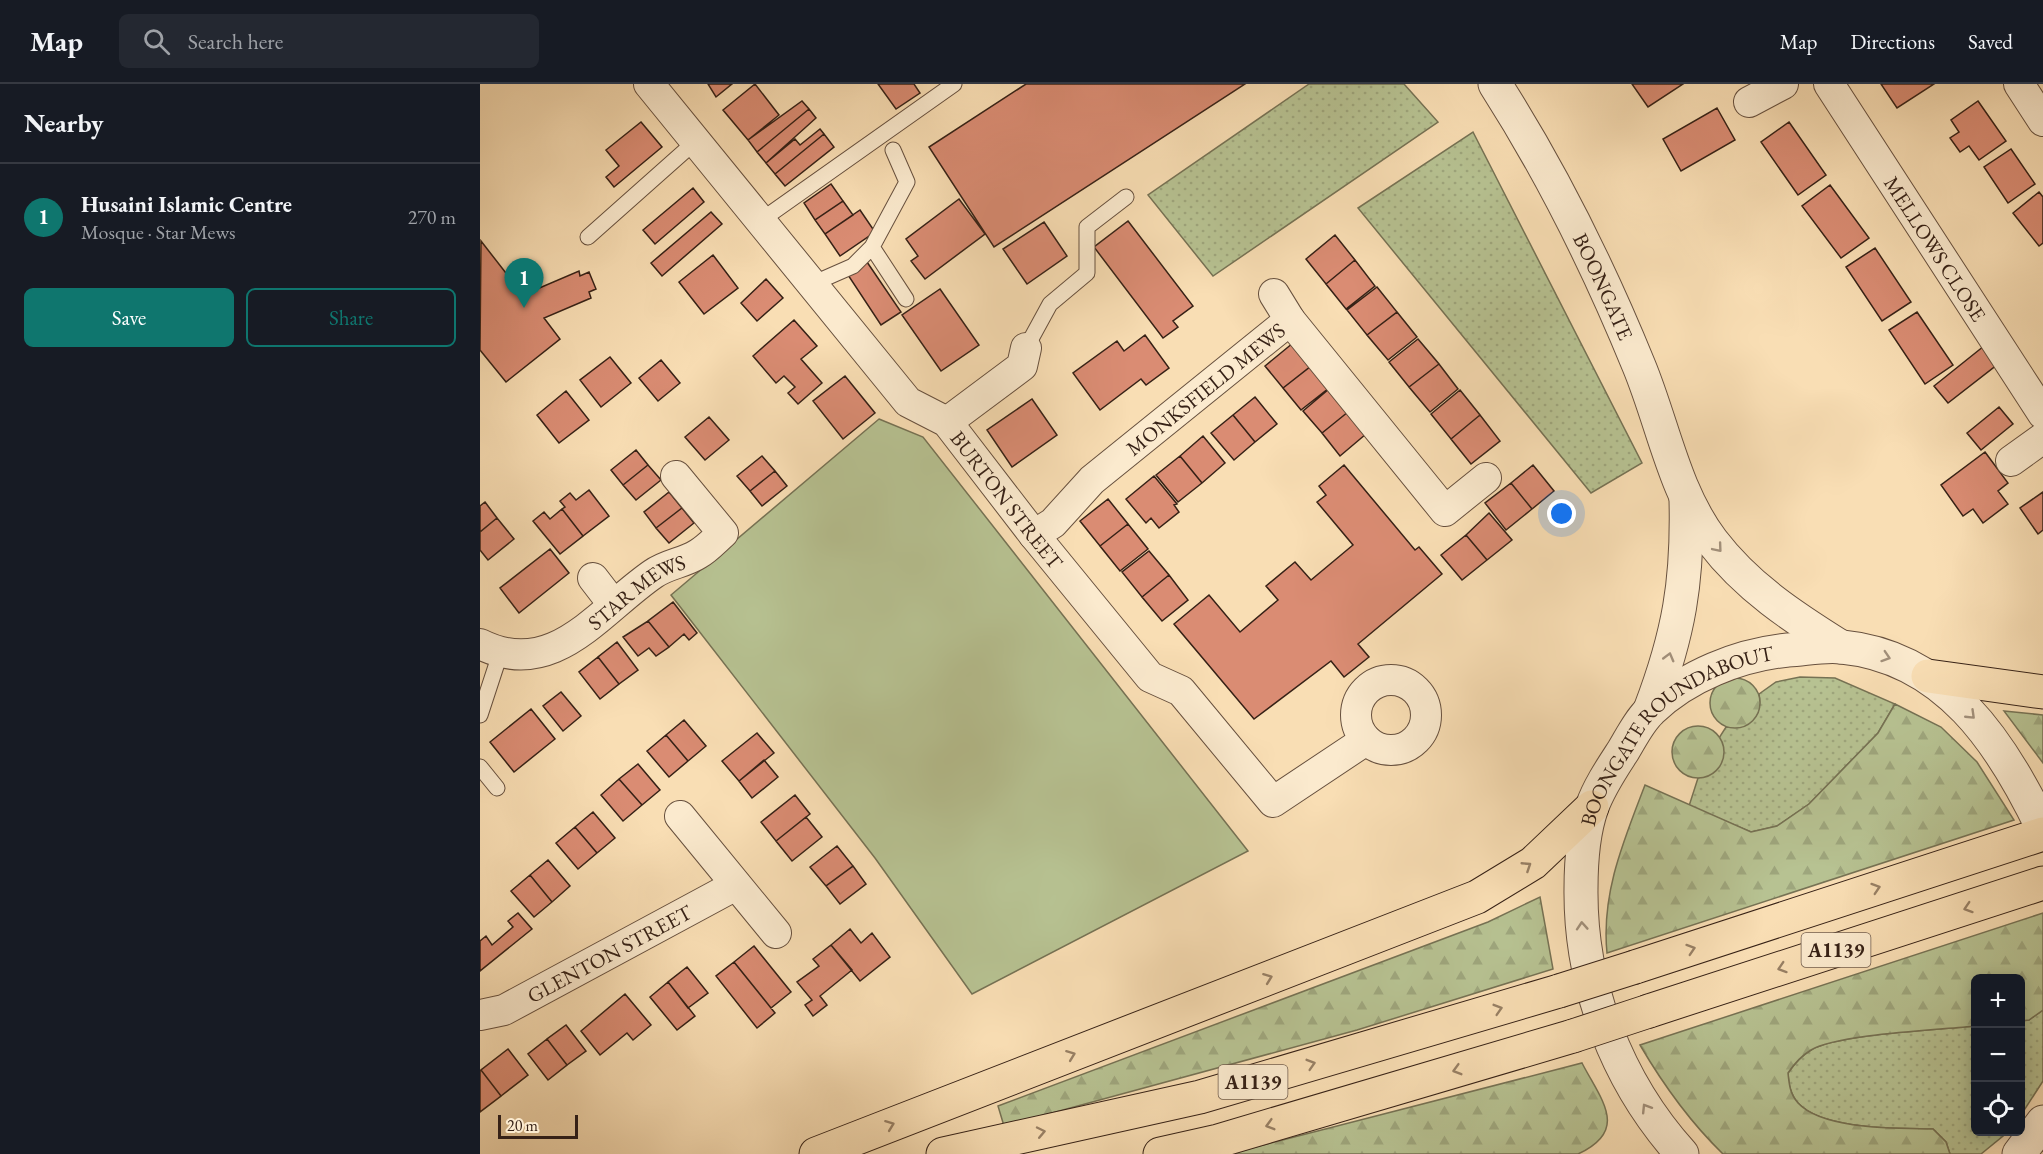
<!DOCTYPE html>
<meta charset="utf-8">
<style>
:root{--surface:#171b24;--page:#242831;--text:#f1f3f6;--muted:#9ea1a6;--line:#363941;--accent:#0f766e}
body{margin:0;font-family:"EB Garamond",serif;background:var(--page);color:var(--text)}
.controls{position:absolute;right:18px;bottom:18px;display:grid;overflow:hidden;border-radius:9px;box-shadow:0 3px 15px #0003}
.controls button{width:54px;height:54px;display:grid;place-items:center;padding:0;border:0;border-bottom:2px solid var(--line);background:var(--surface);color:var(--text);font:30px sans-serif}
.scale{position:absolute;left:18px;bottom:15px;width:80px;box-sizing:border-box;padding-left:6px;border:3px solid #362116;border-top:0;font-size:16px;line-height:21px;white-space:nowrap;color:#362116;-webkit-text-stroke:4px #fbeace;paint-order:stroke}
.you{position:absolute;left:1082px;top:430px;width:21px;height:21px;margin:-15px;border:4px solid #fff;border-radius:50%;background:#1a73e8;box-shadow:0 0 0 9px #1a73e833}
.badge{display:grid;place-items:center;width:39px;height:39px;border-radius:50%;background:var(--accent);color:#fff;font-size:20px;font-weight:700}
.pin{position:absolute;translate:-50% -50px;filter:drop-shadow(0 2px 3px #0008)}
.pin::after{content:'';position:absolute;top:32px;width:21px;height:18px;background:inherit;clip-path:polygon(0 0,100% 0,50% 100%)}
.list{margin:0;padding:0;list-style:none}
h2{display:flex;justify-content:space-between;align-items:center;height:78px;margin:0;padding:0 24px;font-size:26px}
h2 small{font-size:20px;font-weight:400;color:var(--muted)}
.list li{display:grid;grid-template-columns:39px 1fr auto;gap:18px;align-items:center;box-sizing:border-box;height:108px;padding:0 24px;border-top:2px solid var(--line)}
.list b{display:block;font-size:22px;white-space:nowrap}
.list p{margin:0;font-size:20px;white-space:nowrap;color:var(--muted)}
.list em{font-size:20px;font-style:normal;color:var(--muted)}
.actions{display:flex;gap:12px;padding:18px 24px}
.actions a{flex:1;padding:14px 0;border:2px solid var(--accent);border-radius:9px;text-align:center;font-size:21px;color:var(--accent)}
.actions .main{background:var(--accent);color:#fff}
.icon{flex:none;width:33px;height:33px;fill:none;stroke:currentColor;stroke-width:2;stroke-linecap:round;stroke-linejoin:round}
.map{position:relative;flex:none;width:1563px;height:1070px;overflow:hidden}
header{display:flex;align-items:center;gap:36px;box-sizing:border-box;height:84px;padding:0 30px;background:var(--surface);border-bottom:2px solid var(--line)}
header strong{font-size:28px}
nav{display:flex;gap:33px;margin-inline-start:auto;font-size:21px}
.search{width:420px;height:54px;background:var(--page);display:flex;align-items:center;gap:15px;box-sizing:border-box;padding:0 21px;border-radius:9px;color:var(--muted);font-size:22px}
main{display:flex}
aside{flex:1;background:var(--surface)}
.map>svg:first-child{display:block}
.grass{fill:url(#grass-dots);stroke:#767254;stroke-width:1.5}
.forest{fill:url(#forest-firs);stroke:#767254;stroke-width:1.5}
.garden{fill:#b7c292;stroke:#767254;stroke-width:1.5}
.building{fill:#da8c73;stroke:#362116;stroke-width:1.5}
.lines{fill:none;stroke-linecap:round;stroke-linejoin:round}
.service-casing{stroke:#67503e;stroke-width:17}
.minor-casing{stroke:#67503e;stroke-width:32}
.tertiary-casing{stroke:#67503e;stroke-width:35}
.trunk-casing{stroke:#362116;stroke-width:35}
.service{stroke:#fbeace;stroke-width:15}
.minor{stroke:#fbeace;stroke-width:30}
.tertiary{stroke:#fbeace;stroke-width:33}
.trunk{stroke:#f9deb4;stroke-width:33}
.trunk-bridge-casing{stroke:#362116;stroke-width:35;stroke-linecap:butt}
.trunk-bridge{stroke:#f9deb4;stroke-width:33}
.oneway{stroke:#a2907b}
.oneway2{stroke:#988065}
.labels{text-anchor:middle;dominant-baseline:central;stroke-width:4.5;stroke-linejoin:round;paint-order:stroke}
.shield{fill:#fbeace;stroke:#715d4d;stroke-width:1.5}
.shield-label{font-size:20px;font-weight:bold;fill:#362116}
.street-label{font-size:21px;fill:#362116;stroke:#fbeace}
</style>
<header>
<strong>Map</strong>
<div class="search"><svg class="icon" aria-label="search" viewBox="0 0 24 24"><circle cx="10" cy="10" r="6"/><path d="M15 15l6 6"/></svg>Search here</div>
<nav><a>Map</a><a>Directions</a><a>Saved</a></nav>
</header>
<main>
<aside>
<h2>Nearby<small></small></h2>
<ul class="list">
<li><span class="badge">1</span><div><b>Husaini Islamic Centre</b><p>Mosque · Star Mews</p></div><em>270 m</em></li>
</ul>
<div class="actions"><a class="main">Save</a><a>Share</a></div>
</aside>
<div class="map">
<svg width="1563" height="1070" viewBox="0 0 1563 1070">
<defs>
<pattern id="grass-dots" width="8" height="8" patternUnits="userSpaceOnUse" patternTransform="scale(1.5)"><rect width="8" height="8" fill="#b7c292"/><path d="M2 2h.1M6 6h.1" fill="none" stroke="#9ea67d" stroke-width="1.8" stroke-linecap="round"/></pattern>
<pattern id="forest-firs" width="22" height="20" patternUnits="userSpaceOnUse" patternTransform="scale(1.5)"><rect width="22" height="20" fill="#b7c292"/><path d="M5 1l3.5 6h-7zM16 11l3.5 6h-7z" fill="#9ea67d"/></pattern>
</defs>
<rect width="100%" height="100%" fill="#f9deb4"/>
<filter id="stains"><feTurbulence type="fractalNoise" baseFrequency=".00333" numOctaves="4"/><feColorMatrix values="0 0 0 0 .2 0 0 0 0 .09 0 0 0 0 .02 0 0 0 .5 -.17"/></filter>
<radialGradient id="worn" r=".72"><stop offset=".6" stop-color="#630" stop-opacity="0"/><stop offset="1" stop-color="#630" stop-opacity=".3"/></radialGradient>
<path class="grass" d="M829,0H924L958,38L733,192L668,111Z
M993,48L1162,379L1111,409L878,124Z
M1320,593L1355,594L1415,620L1398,649L1329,720L1297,742L1271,748L1209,722L1218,694L1235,687L1243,662L1239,654L1246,643C1269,645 1283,632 1279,610L1296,598Z
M1563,926V997L1541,1031L1540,937L1549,936Z
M1495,942L1496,1048H1528L1501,1070H1470L1466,1058L1453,1045C1417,1044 1343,1046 1318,1019C1310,1010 1309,1000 1308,989C1314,980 1321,972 1331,966C1358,950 1459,946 1495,942Z"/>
<path class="forest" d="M1230 619a25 25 0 1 1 50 0a25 25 0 1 1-50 0Z
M1415,620L1461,643L1497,678L1534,736L1127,869C1121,809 1144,756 1165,701L1271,748L1297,742L1329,720L1398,649Z
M1524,627L1563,631V679Z
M1192 668a26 26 0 1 1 52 0a26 26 0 1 1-52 0Z
M1060,813L1073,885L877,946L524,1042L518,1022L1008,838Z
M1563,829V926L1549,936L1541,937L1540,894H1496L1495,942C1459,946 1358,950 1331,966C1321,972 1314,980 1308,989C1309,1000 1310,1010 1318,1019C1343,1046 1417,1044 1453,1045L1466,1058L1470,1070H1243C1209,1037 1184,1002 1160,961Z
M1102,979C1121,1016 1150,1046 1098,1070H748Z"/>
<path class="garden" d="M399,335L443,353L768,767L492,910L395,774L191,511Z"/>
<path class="building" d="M228,0H252L236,13Z
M275,0L299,31L268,56L243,26Z
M398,0H434L440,9L416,25Z
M546,0H765L514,163L449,63Z
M1152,0H1203L1168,23Z
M1401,0H1454L1417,24Z
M322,17L329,25L277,68L268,56Z
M1498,17L1526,57L1499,76L1489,62L1480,68L1470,54L1479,48L1471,36Z
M1237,24L1255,56L1201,87L1183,55Z
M329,25L336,34L286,79L277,68Z
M161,38L182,63L134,103L126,93L139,82L126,66Z
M1309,38L1346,91L1318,111L1281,58Z
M340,45L344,50L295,90L286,79L315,55L320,61Z
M344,50L354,63L305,102L295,90Z
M1531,65L1555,100L1528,119L1504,83Z
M351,100L363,117L335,136L324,119Z
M1350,101L1389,154L1361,174L1322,122Z
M213,104L224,118L175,160L163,146Z
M1559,108L1563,113V159L1559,162L1533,129Z
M479,115L505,150L445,195L431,177L438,172L426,155Z
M363,117L373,131L345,150L335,136Z
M380,126L395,148L360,172L345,150Z
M231,128L242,140L182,192L171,179Z
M648,137L713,222L693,237L698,243L683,254L614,163Z
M564,138L587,172L547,200L523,165Z
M855,151L875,176L846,200L826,175Z
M1,157L43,211L99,187L100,192L109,188L116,205L109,208L111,214L64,234L80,255L26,298L0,266Z
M1395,164L1431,218L1402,237L1366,183Z
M233,171L258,204L224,230L199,198Z
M875,176L895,202L866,225L846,200Z
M387,178L421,228L401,241L368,191Z
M286,195L303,214L277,237L261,219Z
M897,203L917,228L887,251L867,226Z
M460,205L499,261L461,287L422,231Z
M917,228L937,253L908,276L887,251Z
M1437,228L1473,281L1445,300L1409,246Z
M314,236L337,262L321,275L342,299L318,320L308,309L315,303L304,292L296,299L273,272Z
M665,251L689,284L666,301L661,295L620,326L593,289L637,257L644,267Z
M938,255L959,280L929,303L909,278Z
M813,259L831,282L803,304L785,282Z
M1504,262L1518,280L1468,319L1454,302Z
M130,273L151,299L121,323L100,296Z
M181,276L200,299L178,317L159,294Z
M959,280L978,305L950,328L929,303Z
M831,282L849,304L821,326L803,304Z
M365,292L395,329L363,355L333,317Z
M849,305L868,328L842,349L823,327Z
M980,306L1000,331L971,355L951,330Z
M86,307L109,336L79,359L57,331Z
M775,313L797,340L775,358L753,331Z
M552,315L577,351L532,383L507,346Z
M1519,323L1533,340L1501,366L1487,349Z
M868,328L886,350L860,372L842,349Z
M753,331L775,358L754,376L731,349Z
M1000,331L1020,357L991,380L971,355Z
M229,333L249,356L225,376L205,353Z
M723,352L745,379L722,399L700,372Z
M156,366L168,381L143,401L131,386Z
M1505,368L1528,399L1518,407L1528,420L1503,439L1493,425L1483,432L1461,401Z
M282,372L295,387L270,407L257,392Z
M700,372L722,399L698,418L676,391Z
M168,381L181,396L156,416L143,401Z
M864,381L935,466L939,463L962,490L878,560L889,573L864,593L851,577L774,635L694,540L729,511L760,548L798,516L786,502L815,478L831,496L873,461L837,418L846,411L839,402Z
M1053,381L1074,407L1052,425L1031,399Z
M295,387L307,402L282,422L270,407Z
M674,392L697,420L694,421L699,428L679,444L671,434L666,439L646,415Z
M1031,399L1052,425L1026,446L1005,419Z
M109,406L129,432L103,452L82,425L85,423L80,417L90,409L96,416Z
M189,408L202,424L176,444L164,428Z
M1563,408V446L1558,450L1540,424Z
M628,415L648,440L620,462L600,437Z
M5,418L17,434L0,448V422Z
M202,424L214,439L189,459L176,444Z
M82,425L103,452L80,470L53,437L64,428L70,435Z
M1009,429L1032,456L1007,476L986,451Z
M17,434L34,455L8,476L0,466V448Z
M648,440L668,465L640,487L620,462Z
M986,451L1007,476L982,496L961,471Z
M70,465L89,489L39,529L20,504Z
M669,467L689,491L662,513L642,488Z
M689,491L708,516L682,537L662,513Z
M193,518L217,549L209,556L204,550L189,563L168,537Z
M168,537L189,563L176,572L169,564L158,572L143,553Z
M137,558L158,586L139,600L118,573Z
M118,573L139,600L120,615L99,588Z
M81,608L101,632L83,647L63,622Z
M51,625L75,655L34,688L10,658Z
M204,636L226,662L208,677L186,651Z
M277,649L294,669L259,697L242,677Z
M186,651L208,677L189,693L167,667Z
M284,676L298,693L272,714L259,697Z
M158,680L180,706L162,721L139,695Z
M139,695L162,721L143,737L121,711Z
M315,711L330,730L296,757L281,738Z
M113,728L135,754L117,769L95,743Z
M326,733L342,753L312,777L296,757Z
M95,743L117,769L98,785L76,759Z
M357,762L373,782L346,802L330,783Z
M68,776L90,802L72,818L50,791Z
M373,782L386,800L360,820L346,802Z
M50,791L72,818L54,833L31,807Z
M38,829L52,845L0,887V857L6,852L12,861L33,843L28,837Z
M370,845L381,859L392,849L410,873L380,897L351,861Z
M351,861L372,886L340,912L347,921L333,932L325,921L332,916L317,898L339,882L333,875Z
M274,862L311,908L291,924L254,878Z
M254,878L295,929L277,944L236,892Z
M207,883L228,909L208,924L188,898Z
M188,898L215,932L197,946L170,913Z
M145,910L171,941L153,956L147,949L120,971L101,947Z
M86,941L106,967L87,981L67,955Z
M67,955L87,981L68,996L48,970Z
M28,965L48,991L21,1012L1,986Z
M1,986L21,1012L0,1028V987Z"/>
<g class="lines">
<defs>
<path id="service" d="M280,137L474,0
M108,153L216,57
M392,163L426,215
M332,200L373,182L392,163L427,98L413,66
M546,264L570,220L607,189V143L646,113
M0,631L20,570
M0,683L17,704"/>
<g id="minor">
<path id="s1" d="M169,0L428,318L467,338L554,451L670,593L701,607L793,718L886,656"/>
<path id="s2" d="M1349,0L1563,330"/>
<path d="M1539,0L1563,37"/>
<path d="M1269,18L1303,0"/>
<path d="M794,210L810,236"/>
<path d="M467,338L542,282L546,264"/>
<path d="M1531,377L1563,354"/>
<path id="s3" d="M554,451L573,439L612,396L810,236L965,427L1006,394"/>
<path d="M113,494L133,520"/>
<path id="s4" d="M0,560C73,597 118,528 173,490C187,480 204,479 218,470C227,465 235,456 243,449L196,392"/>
<circle cx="911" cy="631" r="35"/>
<path d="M200,732L296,849"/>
<path id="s5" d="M0,931L24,926L256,801"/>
</g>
<g id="tertiary">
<path id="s6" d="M1015,0C1072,89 1119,184 1159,282C1183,340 1194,407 1232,457C1267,503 1313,533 1361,563"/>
<path d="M1170,626C1199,550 1208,497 1206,416"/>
<path id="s7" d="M1202,1070C1137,998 1100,902 1101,805C1101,778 1103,748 1112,723C1119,703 1132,684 1143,667C1151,654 1159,637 1171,626C1206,592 1259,571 1308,566C1326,565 1344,561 1362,563C1466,573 1522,659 1563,745"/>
<path d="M1539,1070L1563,1038"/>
</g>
<path id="trunk" d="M1448,592L1563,608
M1155,883L1563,750
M1169,927L1563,799
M336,1070L997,813L1053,779L1112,723
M463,1070L720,1013L1079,907
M680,1070L738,1057L1093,952"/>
</defs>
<use href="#service" class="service-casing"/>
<use href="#minor" class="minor-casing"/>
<use href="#tertiary" class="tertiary-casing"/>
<use href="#trunk" class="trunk-casing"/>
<use href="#service" class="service"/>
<use href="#minor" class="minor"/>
<use href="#tertiary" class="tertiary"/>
<use href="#trunk" class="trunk"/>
<defs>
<path id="trunk-bridge" d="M1079,907L1155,883
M1093,952L1169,927"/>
</defs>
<use href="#trunk-bridge" class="trunk-bridge-casing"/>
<use href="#trunk-bridge" class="trunk-bridge"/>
</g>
<defs><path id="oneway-chevron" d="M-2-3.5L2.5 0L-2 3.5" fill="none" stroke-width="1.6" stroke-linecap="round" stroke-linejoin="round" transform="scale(1.5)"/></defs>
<g class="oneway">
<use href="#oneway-chevron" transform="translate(1238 464) rotate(50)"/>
<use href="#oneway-chevron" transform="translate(1189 573) rotate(-75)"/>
<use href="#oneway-chevron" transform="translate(1406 573) rotate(18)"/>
<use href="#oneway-chevron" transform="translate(1491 631) rotate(44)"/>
<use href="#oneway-chevron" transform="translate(1102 842) rotate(-94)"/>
<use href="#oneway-chevron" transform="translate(1166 1024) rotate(-122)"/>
</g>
<g class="oneway2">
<use href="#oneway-chevron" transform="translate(1047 782) rotate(-33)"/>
<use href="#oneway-chevron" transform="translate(1396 804) rotate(-18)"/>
<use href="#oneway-chevron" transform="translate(1488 824) rotate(162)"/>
<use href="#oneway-chevron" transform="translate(1211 865) rotate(-18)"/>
<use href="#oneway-chevron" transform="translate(1302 884) rotate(162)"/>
<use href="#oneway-chevron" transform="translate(788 894) rotate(-21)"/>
<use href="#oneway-chevron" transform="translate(1018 925) rotate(-17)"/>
<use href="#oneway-chevron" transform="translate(591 971) rotate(-21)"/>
<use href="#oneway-chevron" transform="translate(831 980) rotate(-17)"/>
<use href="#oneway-chevron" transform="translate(977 986) rotate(164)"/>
<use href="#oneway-chevron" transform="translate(410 1041) rotate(-21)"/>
<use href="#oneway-chevron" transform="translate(790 1041) rotate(164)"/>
<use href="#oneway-chevron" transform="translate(561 1048) rotate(-12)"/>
</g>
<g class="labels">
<g class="shield">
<rect x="1321.5" y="849" width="69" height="34" rx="4.5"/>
<rect x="738.5" y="981" width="69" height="34" rx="4.5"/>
</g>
<g class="shield-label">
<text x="1356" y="866">A1139</text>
<text x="773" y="998">A1139</text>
</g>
<g class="street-label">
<text stroke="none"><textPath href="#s2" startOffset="196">MELLOWS CLOSE</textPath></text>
<text stroke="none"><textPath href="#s6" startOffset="230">BOONGATE</textPath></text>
<text stroke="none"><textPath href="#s3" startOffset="226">MONKSFIELD MEWS</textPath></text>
<text stroke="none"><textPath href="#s1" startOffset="552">BURTON STREET</textPath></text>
<text stroke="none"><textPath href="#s4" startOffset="177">STAR MEWS</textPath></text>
<text stroke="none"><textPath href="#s7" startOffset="489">BOONGATE ROUNDABOUT</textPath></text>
<text stroke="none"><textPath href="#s5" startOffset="144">GLENTON STREET</textPath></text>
</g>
</g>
<rect width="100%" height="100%" filter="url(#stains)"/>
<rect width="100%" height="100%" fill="url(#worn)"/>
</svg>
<div class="controls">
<button>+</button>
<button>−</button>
<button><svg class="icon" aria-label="locate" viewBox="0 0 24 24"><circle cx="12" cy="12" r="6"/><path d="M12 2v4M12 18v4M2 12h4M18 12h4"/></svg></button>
</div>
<div class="scale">20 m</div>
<div class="you"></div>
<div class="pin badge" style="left:44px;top:224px">1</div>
</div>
</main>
